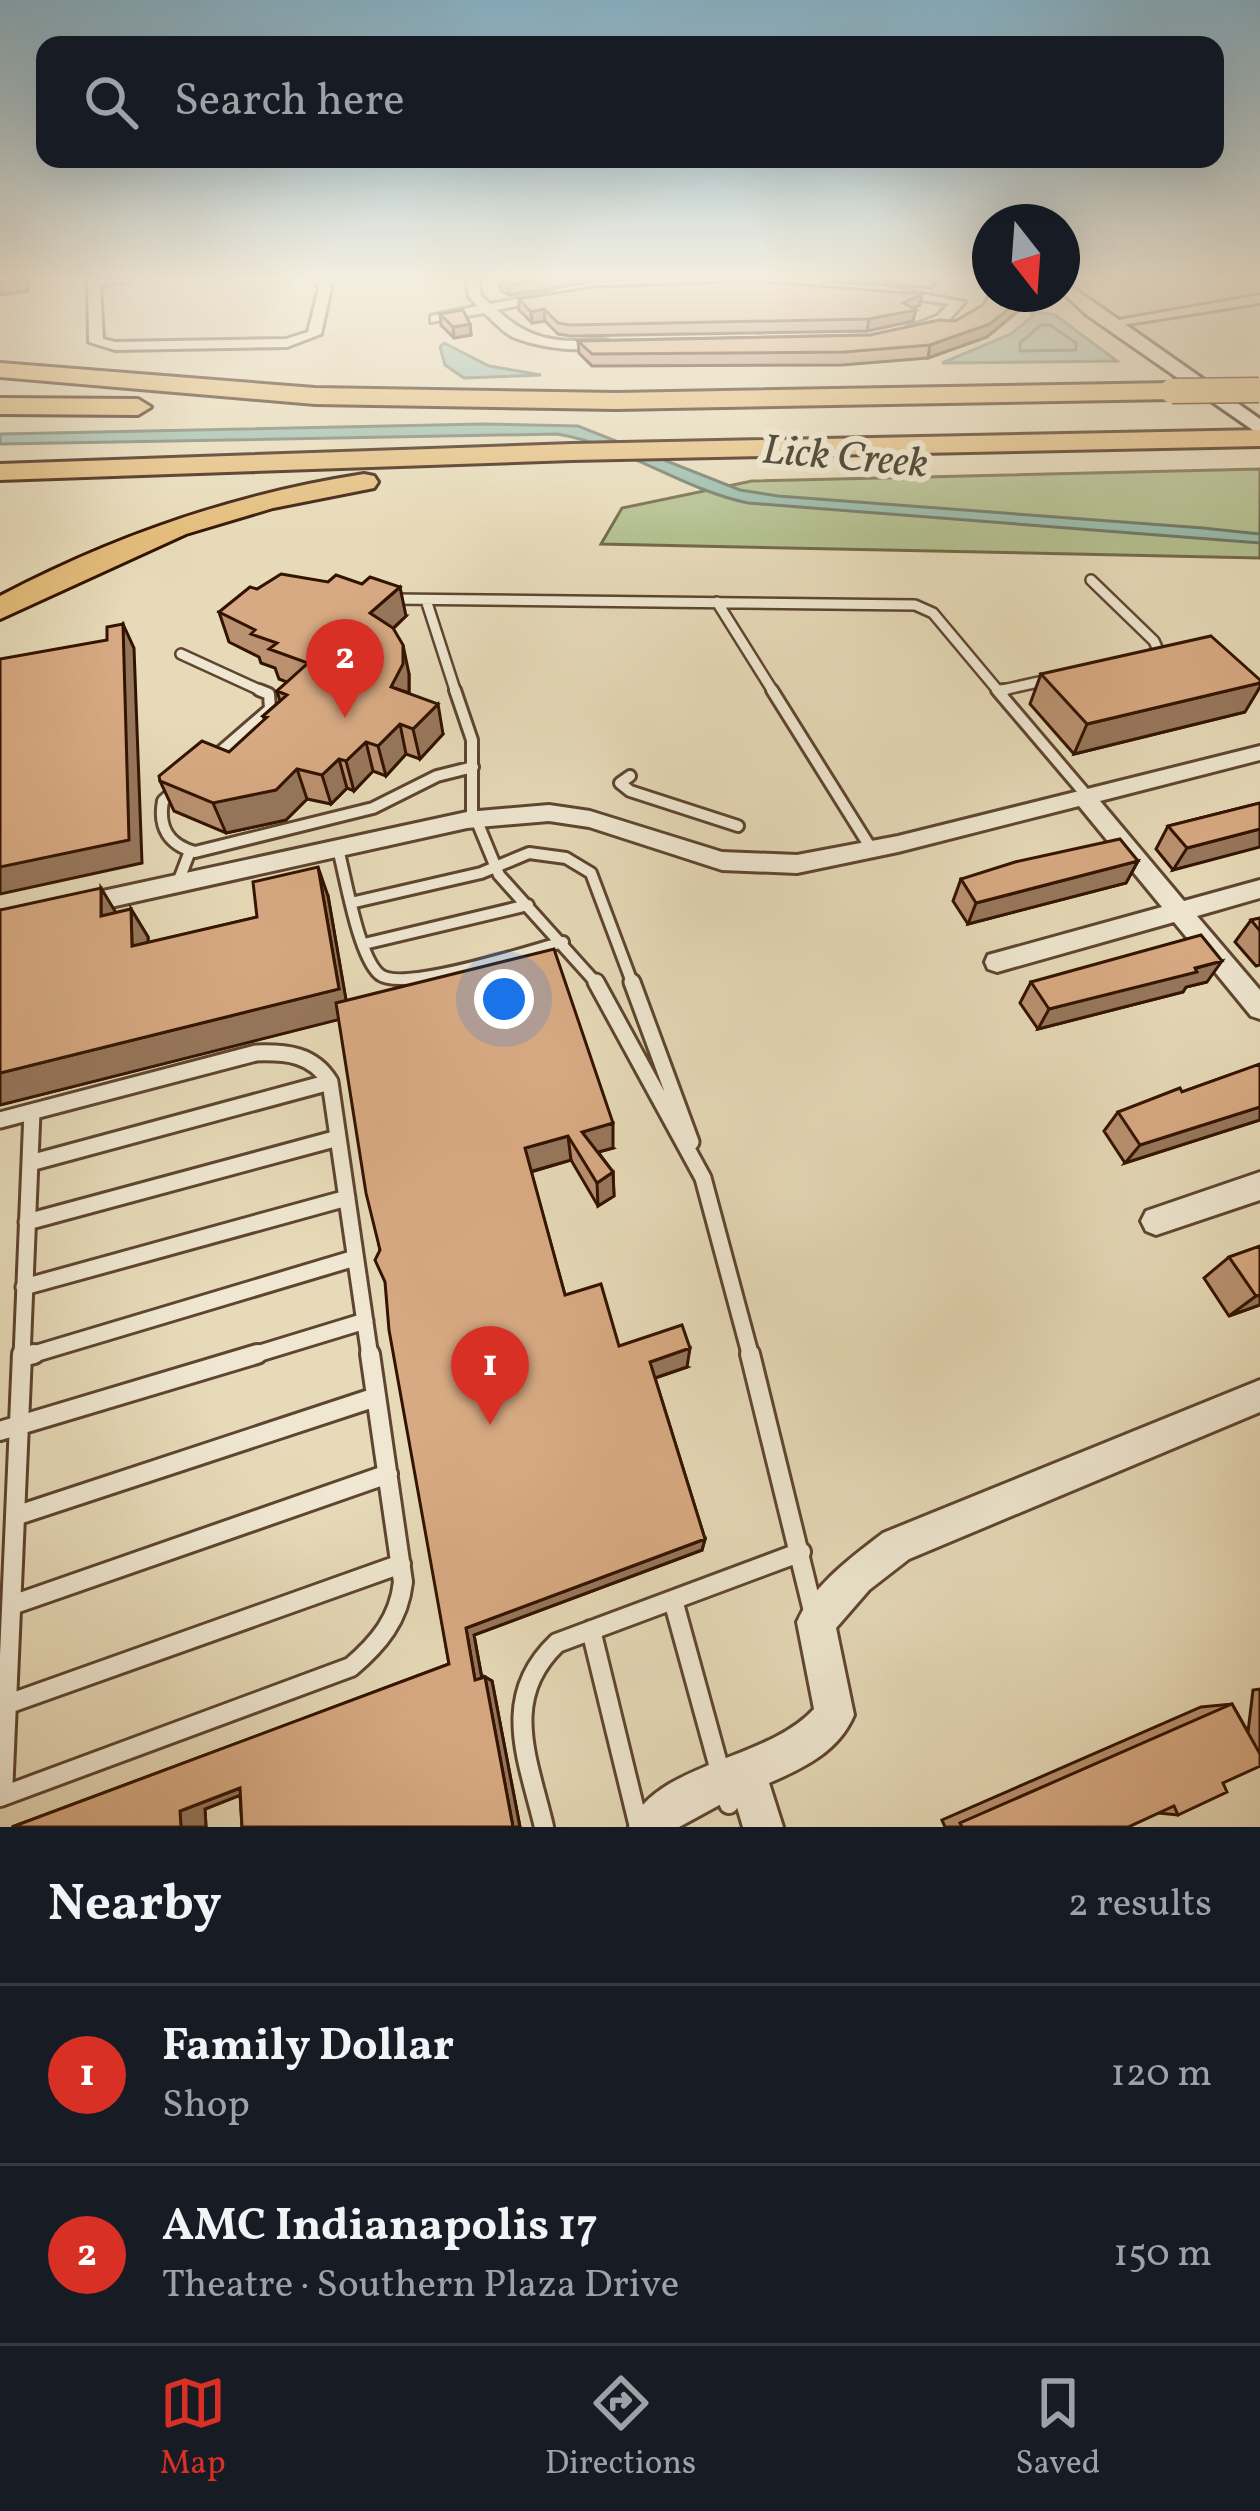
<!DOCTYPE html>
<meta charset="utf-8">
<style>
:root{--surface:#171b24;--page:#20242c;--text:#f1f3f6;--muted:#9ea1a6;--line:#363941;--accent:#d93025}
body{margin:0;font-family:Vollkorn,serif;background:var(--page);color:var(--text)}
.compass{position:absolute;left:972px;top:204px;width:108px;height:108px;border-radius:50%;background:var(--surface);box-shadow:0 12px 48px #0002;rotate:163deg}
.you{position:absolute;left:504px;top:999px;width:42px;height:42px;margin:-30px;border:9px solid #fff;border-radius:50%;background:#1a73e8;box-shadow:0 0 0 18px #1a73e833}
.badge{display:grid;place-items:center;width:78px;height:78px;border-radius:50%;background:var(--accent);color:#fff;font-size:39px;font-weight:700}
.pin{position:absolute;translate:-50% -99px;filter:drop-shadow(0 3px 6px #0008)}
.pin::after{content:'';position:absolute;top:63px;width:42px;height:36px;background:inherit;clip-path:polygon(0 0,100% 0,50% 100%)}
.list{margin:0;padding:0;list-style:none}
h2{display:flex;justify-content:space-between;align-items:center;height:156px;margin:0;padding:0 48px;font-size:51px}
h2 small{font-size:39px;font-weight:400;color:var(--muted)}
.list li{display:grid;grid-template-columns:78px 1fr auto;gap:36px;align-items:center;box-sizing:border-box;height:180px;padding:0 48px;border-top:3px solid var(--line)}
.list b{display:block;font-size:45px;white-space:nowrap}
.list p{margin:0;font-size:39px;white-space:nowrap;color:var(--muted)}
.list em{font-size:39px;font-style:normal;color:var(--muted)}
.icon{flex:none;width:66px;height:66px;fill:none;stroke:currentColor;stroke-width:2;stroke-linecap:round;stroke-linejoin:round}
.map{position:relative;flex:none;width:1260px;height:1827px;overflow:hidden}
.search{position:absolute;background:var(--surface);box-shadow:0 12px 48px #0002;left:36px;right:36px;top:36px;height:132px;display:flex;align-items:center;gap:30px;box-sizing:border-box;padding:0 42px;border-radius:24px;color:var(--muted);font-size:45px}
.sheet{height:516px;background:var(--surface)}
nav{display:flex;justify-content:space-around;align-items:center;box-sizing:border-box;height:168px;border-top:3px solid var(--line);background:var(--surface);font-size:33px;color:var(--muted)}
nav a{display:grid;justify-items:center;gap:6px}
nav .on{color:var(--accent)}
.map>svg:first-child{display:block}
.green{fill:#b4c090;stroke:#736a49;stroke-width:3}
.water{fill:#98bbaa;stroke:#6f7867;stroke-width:3}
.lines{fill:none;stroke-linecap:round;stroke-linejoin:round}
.shore{stroke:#656756;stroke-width:3}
.service-far3-casing{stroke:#5f4530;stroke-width:14}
.service-far2-casing{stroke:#5f4530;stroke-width:16}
.service-far1-casing{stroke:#5f4530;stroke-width:21}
.service-casing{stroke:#5f4530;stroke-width:24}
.minor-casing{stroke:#5f4530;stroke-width:6}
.secondary-casing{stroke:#321302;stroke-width:6}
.motorway-casing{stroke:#321302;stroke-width:6}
.service-far3{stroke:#efe7d1;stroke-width:9}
.service-far2{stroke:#efe7d1;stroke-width:10}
.service-far1{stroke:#efe7d1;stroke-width:15}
.service{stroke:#efe7d1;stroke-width:18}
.minor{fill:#efe7d1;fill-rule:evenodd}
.secondary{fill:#efe7d1;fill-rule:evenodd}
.motorway{fill:#e4bd7c;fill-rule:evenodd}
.motorway-bridge-casing{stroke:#321302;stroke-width:27;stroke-linecap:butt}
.motorway-bridge{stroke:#e4bd7c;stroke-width:24}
.wall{fill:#ba9271;stroke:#321302;stroke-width:3}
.shaded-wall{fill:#97775c;stroke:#321302;stroke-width:3}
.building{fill:#d8aa83;stroke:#321302;stroke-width:3}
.labels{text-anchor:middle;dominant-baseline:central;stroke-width:12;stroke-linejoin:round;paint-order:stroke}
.far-water-label{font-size:42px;font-style:italic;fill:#564e3d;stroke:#efe7d1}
</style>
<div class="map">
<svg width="1260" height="1827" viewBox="0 0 1260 1827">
<rect width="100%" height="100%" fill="#e7dab8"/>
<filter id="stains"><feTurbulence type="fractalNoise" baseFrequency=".00167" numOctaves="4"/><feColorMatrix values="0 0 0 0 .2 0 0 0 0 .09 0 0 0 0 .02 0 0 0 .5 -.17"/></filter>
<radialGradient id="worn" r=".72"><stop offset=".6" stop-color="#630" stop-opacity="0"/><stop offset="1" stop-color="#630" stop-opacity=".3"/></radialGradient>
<path class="green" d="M1260,469V558L601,544L622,508L752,481Z"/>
<path class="water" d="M1030,311L1055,315L1117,361L942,363L1011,334L1033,316Z
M444,343L489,366L541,375L464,378L445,365L440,347Z
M483,424L578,426L740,490L778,496L1203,528L1260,534V543L748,503C681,489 625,445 557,434L0,444V434Z"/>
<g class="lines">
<path class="shore" d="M1041,325H1050L1076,343V350L1020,351V343Z"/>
<defs>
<path id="service-far3" d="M1091,580L1154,641L1159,652L1153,656
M392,599L915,605L933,613L1000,693
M426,600L456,693
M717,602L774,693
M181,654L266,693
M998,691L1052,679"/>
<path id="service-far2" d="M455,690L472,740V819
M772,690L872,850
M997,690L1088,797
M998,691L1005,690
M211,760L270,709L269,694L259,690
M630,776L620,783L630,791L738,826
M177,788L163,801C158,828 169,845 195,852L373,808L437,776L473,767
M476,819L499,875L598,985
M338,849C346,879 358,955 379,974C401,994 532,950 563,942
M177,885L190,851
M355,902L481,873L529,853L566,858L591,873L633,985
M364,944L528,905"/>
<path id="service-far1" d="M596,982L703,1178L751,1357
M632,982L691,1142
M0,1120L256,1053C286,1052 313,1054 330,1082L370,1357
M30,1163L330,1082
M27,1222L338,1138
M24,1287L347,1198
M22,1357L32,1112
M24,1357L355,1258
M247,1357L365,1321"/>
<path id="service" d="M750,1354L814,1615
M22,1357L34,1354
M0,1431L257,1354
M15,1516L376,1397
M673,1600L729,1804
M12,1605L388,1474
M591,1630L639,1827
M8,1704L401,1564
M3,1795L22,1354
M0,1797L351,1667C379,1643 399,1619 403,1582L370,1354
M544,1827C528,1759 499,1698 557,1643L801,1552"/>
<path id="minor" d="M88,280H132L100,286L103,339L115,342L286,339L308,332L319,288L315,280H327L331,288L321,334L287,347L115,350L89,342Z
M467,280H479L481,296L490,304L554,292V298L497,310C521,332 542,341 576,341C590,341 602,337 614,343C588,355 542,348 515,338C504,334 494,321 484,313L431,322V316L478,306L469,297Z
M825,284L881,286L965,302L947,322L911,335L906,334V328L937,316L949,304L881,294L821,291L819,288Z
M1260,295V303L1109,327L1102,323Z
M1260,746V760L1100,801L1184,901L1260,880V898L1197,916L1260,990V1019L1251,1016L1174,922L997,972L988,969L985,962L988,955L1162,907L1079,806L898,852L797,873L722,870L589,827L549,821L467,828L75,915L67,913L63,906L67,899L75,897L467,812L549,805L590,811L722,852L797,855L898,836Z
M1260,1172V1200L1156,1235L1146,1231L1141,1221L1146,1211Z
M1260,1380V1412L909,1559L869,1590L836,1628L854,1715C839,1751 804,1768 769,1783L783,1827H743L734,1797L679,1827H629C655,1762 767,1761 814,1709L797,1622C813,1585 852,1557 883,1533Z"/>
<path id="secondary" d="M1062,280L1260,419V435L1087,315L1062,292Z"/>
<path id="motorway" d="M0,363L315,388L616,393L1172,383L1185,391L1172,399L616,409L315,404L0,377Z
M0,398L138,399L151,407L138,415L0,414Z
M1260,430V446L572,460L0,480V464L572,444Z
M364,474L374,476L378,482L374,488L273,508L186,534L0,619V596C116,535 235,494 364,474Z"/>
</defs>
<use href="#service-far3" class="service-far3-casing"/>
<use href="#service-far2" class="service-far2-casing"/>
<use href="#service-far1" class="service-far1-casing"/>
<use href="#service" class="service-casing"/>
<use href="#minor" class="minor-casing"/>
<use href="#secondary" class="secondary-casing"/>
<use href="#motorway" class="motorway-casing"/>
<use href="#service-far3" class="service-far3"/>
<use href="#service-far2" class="service-far2"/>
<use href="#service-far1" class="service-far1"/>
<use href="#service" class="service"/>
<use href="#minor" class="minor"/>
<use href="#secondary" class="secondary"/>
<use href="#motorway" class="motorway"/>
<defs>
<path id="motorway-bridge" d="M1172,391L1259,390"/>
</defs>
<use href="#motorway-bridge" class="motorway-bridge-casing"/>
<use href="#motorway-bridge" class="motorway-bridge"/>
</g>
<path class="wall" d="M499,280H623L589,282L509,295L501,291Z
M830,280H938L932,288Z
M990,291V294H1040L1037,302L1030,310L1020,303L1018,311L987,337L928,358L842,365L592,366L579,353L578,341L870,335L955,321L983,305Z
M519,299L920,305L913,308V321L867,331L571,336L558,334L545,321L532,323L519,310Z
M440,314L470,324L471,335L454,338L441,325Z
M219,612L406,616L393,629L409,674V694L443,734L420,759L406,754L386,776L373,771L354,791L347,788L331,804L307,799L286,820L226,833L174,811L160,781L229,752L265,720L263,716L280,701L277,691L287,682L279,679L275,668L261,663L259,657L229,642Z
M1041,674L1245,712L1074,754L1030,704Z
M1260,803L1173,870L1156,849L1168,826Z
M1138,861L1126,883L968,924L953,901L961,879Z
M328,896L346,1001L613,1148L598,1152L613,1172L614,1196L598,1206L571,1160L531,1172L565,1295L619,1346L687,1367L655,1378L705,1539L702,1550L474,1635L482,1678L485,1677L492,1681L520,1827H242L240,1795L205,1809L206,1827H12L449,1664L380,1250L339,1019L0,1105V910L116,913L131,909L148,937V943L257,917Z
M1260,918V965L1256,966L1235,942L1251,920Z
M1031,982H1207L1186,987L1183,992L1038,1029L1020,1003Z
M1260,1064V1120L1125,1163L1104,1131L1118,1112L1182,1092Z
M1260,1246V1305L1229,1316L1204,1278L1229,1257Z
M1260,1689V1752L1258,1750L1223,1783L1178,1815L1158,1813L1128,1827H945L942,1820L1201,1707L1232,1704L1248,1732L1253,1690Z"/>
<path class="shaded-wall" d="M0,280H29L28,291L0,295Z
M542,280H589V282L509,295L508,285Z
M922,294L920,305L906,311L916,310L913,321L867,331L869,319Z
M1037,294H1040L1037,302L1030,310L1034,298Z
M1021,299L1018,311L987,337L928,358L930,345Z
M544,309L545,321L532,323L531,312Z
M470,324L471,335L454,338L453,327Z
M400,587L406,616L377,643L370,613Z
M123,624L134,648L142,863L0,894V867Z
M403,645L409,674V693L391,687Z
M1260,683V687L1245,712L1074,754L1087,724Z
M438,704L443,734L420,759L413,729Z
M400,724L406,754L386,776L378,746Z
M366,742L373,771L354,791L346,761Z
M339,759L347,788L331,804L322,775Z
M297,769L307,799L286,820L226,833L213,803Z
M1260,829V847L1173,870L1187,848Z
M1138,861L1126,883L968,924L976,903Z
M318,867L328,896L349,1017L0,1105V1073L339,989Z
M101,888L118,916H101Z
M131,909L148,937L149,974L132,946Z
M1222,961L1207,982L1186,987L1183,992L1038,1029L1049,1009Z
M1260,1107V1120L1125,1163L1140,1145Z
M613,1123V1148L584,1156L582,1132Z
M568,1136L571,1160L529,1172L525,1148Z
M613,1172L614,1196L598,1206L597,1183Z
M1260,1295V1305L1229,1316L1256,1296Z
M690,1348L687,1367L649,1380L650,1362Z
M705,1539L702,1550L474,1635L483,1685L475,1680L466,1628Z
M485,1677L492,1681L520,1827H513Z
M261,1787L205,1809L206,1827H181L180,1811L240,1788Z"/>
<path class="building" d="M500,280H542L508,285Z
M753,281L922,294L903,303L916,310L869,319L571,325L558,323L544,309L531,312L519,299L593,287Z
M990,293L1021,294V299L990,324L930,345L844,352L592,354L578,341L870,335L939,320L955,321L983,305Z
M463,310L470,324L453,327L440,314Z
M281,574L328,582L336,575L362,584L370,577L400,587L370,613L393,628L403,645V664L391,687L438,704L413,729L400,724L378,746L366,742L346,761L339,759L322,775L297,769L276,790L213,803L160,781L159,776L202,741L229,752L267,717L263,716L287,695L277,691L308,663L269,649L277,643L251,634L255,630L219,612L250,587L257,589Z
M123,624L129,840L0,867V659L107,640V627Z
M1211,636L1260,680V683L1087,724L1041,674Z
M1260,803V829L1187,848L1168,826Z
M1120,839L1138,861L976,903L961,879L1015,862Z
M318,867L339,989L0,1073V910L101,888V916L131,909L132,946L257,917L253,882Z
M1260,918V931L1251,920Z
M1201,935L1222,961L1195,968L1197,972L1049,1009L1031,982Z
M554,949L613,1123L582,1132L613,1172L597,1183L568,1136L525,1148L565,1295L601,1284L619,1346L682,1325L690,1348L650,1362L705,1539L466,1628L475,1680L485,1677L513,1827H242L240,1788L180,1811L181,1827H12L449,1664L389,1330L385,1282L375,1260L380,1250L366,1193L336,1003Z
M1260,1064V1107L1140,1145L1118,1112L1180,1088L1182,1092Z
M1260,1246V1295L1256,1296L1229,1257Z
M1232,1704L1260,1754V1766L1223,1783L1227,1792L1178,1815L1174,1806L1128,1827H962L960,1823Z"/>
<linearGradient id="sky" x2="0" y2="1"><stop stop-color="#88b7cf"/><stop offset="0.52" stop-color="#f4eedf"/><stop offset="1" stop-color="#f4eedf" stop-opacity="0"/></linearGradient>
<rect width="1260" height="535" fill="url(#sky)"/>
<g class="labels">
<g class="far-water-label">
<text transform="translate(845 459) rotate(5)">Lick Creek</text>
</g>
</g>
<rect width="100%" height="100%" filter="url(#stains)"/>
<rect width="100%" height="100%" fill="url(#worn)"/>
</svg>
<svg class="compass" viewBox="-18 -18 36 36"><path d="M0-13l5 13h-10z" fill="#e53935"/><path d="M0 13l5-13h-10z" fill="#9ea1a6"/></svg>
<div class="you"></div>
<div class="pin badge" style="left:490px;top:1425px">1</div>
<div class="pin badge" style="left:345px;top:718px">2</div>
<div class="search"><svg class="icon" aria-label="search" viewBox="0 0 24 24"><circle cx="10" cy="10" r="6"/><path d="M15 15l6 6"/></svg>Search here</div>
</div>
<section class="sheet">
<h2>Nearby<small>2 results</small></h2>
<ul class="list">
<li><span class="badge">1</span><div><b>Family Dollar</b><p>Shop</p></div><em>120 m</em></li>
<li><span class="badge">2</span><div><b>AMC Indianapolis 17</b><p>Theatre · Southern Plaza Drive</p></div><em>150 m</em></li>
</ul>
</section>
<nav>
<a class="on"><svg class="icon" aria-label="map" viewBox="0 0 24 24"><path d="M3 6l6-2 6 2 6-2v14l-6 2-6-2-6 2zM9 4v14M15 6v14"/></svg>Map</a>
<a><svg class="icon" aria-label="directions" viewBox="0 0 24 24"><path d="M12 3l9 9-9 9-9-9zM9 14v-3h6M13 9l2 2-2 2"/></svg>Directions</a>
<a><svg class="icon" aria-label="saved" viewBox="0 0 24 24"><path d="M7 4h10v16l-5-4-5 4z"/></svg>Saved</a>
</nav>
